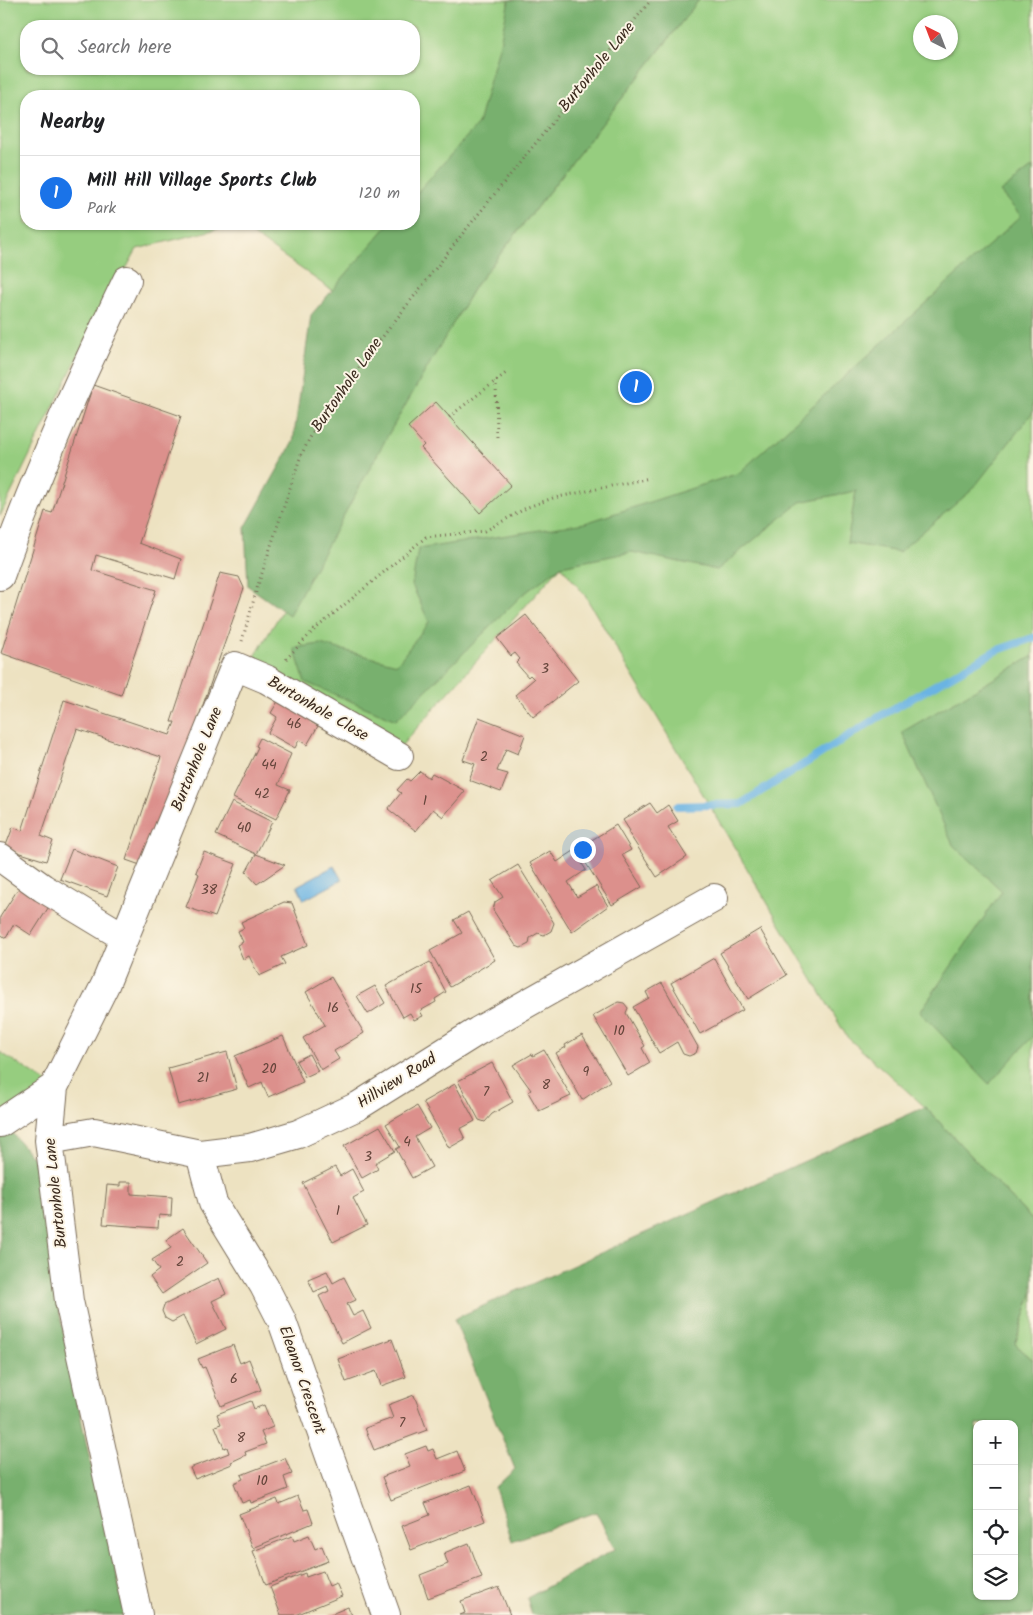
<!DOCTYPE html>
<meta charset="utf-8">
<style>
:root{--surface:#fff;--page:#f6f6f6;--text:#202124;--muted:#757577;--line:#e0e0e0;--accent:#1a73e8}
body{margin:0;font-family:Kalam,sans-serif;background:var(--page);color:var(--text)}
.controls{position:absolute;right:15px;bottom:15px;display:grid;overflow:hidden;border-radius:10px;box-shadow:0 1px 4px #0004}
.controls button{width:45px;height:45px;display:grid;place-items:center;padding:0;border:0;border-bottom:1px solid var(--line);background:var(--surface);color:var(--text);font:25px sans-serif}
.compass{position:absolute;left:913px;top:15px;width:45px;height:45px;border-radius:50%;background:var(--surface);box-shadow:0 1px 4px #0004;rotate:318deg}
.you{position:absolute;left:582px;top:849px;width:18px;height:18px;margin:-12px;border:4px solid #fff;border-radius:50%;background:#1a73e8;box-shadow:0 0 0 8px #1a73e833}
.badge{display:grid;place-items:center;width:32px;height:32px;border-radius:50%;background:var(--accent);color:#fff;font-size:16px;font-weight:700}
.pin{position:absolute;translate:-50% -50%;border:2px solid #fff;box-shadow:0 1px 5px #0006}
.list{margin:0;padding:0;list-style:none}
h2{display:flex;justify-content:space-between;align-items:center;height:65px;margin:0;padding:0 20px;font-size:21px}
h2 small{font-size:16px;font-weight:400;color:var(--muted)}
.list li{display:grid;grid-template-columns:32px 1fr auto;gap:15px;align-items:center;box-sizing:border-box;height:75px;padding:0 20px;border-top:1px solid var(--line)}
.list b{display:block;font-size:19px;white-space:nowrap}
.list p{margin:0;font-size:16px;white-space:nowrap;color:var(--muted)}
.list em{font-size:16px;font-style:normal;color:var(--muted)}
.icon{flex:none;width:28px;height:28px;fill:none;stroke:currentColor;stroke-width:2;stroke-linecap:round;stroke-linejoin:round}
.map{position:relative;flex:none;width:1033px;height:1615px;overflow:hidden}
.search{position:absolute;background:var(--surface);box-shadow:0 1px 4px #0004;left:20px;top:20px;width:400px;height:55px;display:flex;align-items:center;gap:12px;box-sizing:border-box;padding:0 18px;border-radius:20px;color:var(--muted);font-size:19px}
.panel{position:absolute;background:var(--surface);box-shadow:0 1px 4px #0004;left:20px;top:90px;width:400px;height:140px;border-radius:20px}
.map>svg:first-child{display:block}
.green{fill:#96cd7f;stroke:#687c4e;fill-rule:evenodd}
.forest{fill:#78b06e;stroke:#5a6d46;fill-rule:evenodd}
.water{fill:#6bb4e3;stroke:#536f80}
.lines{fill:none;stroke-linecap:round;stroke-linejoin:round}
.stream{stroke:#6bb4e3;stroke-width:8}
.building{fill:#dc908c}
.minor-casing{stroke:#796a57;stroke-width:30}
.path{stroke:#796a57;stroke-width:3;stroke-dasharray:1 4;stroke-linecap:butt}
.minor{stroke:#fff;stroke-width:28}
.labels{text-anchor:middle;dominant-baseline:central;stroke-width:4;stroke-linejoin:round;paint-order:stroke}
.number-label{font-size:14px;fill:#63443a}
.street-label{font-size:16px;fill:#3b2a1e;stroke:#fcf5e5}
</style>
<div class="map">
<svg width="1033" height="1615" viewBox="0 0 1033 1615">
<rect width="100%" height="100%" fill="#fcf5e5"/>
<filter id="ink" filterUnits="userSpaceOnUse"><feTurbulence type="fractalNoise" baseFrequency=".02" numOctaves="2"/><feDisplacementMap in="SourceGraphic" scale="10" xChannelSelector="R" yChannelSelector="G"/><feConvolveMatrix kernelMatrix="1 2 1 2 8 2 1 2 1" color-interpolation-filters="sRGB"/></filter>
<filter id="wash" filterUnits="userSpaceOnUse"><feTurbulence type="fractalNoise" baseFrequency=".0096" numOctaves="4" result="noise"/><feDisplacementMap in="SourceGraphic" scale="20" xChannelSelector="R" yChannelSelector="G"/><feGaussianBlur stdDeviation="1.12" result="paint"/><feColorMatrix in="noise" values="0 0 0 0 0 0 0 0 0 0 0 0 0 0 0 0 0 1.4 0 .05"/><feComposite in="paint" operator="in"/></filter>
<g filter="url(#wash)">
<rect width="100%" height="100%" fill="#ede2c1"/>
<path class="green" d="M0,0H604L385,328L238,224L137,249L83,346L0,516ZM26,26H414V69H26ZM26,96H414V224H26Z
M699,0H1033V1221L925,1107L847,1037L584,594L561,566L401,746L247,670L475,286ZM920,22H950V52H920Z
M0,1052L54,1087L0,1123Z
M1033,1291V1360L1015,1344Z"/>
<path class="forest" d="M509,0H699L475,286L388,435L289,615L248,586L245,528L293,442L311,315L389,224H414V196L478,124L500,43Z
M1033,167V412L972,490L899,552L847,543L856,491L800,502L717,570L632,552L561,566L521,596L396,720L305,682L294,648L320,644L397,664L429,622L412,585L418,549L585,523L739,473L1021,216L1000,192Z
M1033,656V1036L989,1084L920,1012L1002,891L953,845L902,732Z
M925,1107L1033,1221V1291L1015,1344L1033,1360V1615H532L527,1598L615,1549L596,1512L512,1541L495,1488L515,1469L454,1319ZM977,1424H1014V1596H977Z
M8,1128L37,1163L58,1305L87,1447L126,1615H0V1134Z"/>
<path class="water" d="M334,866L342,880L304,900L297,886Z"/>
<g class="lines">
<path class="stream" d="M677,806L741,804L877,718L995,651L1033,638"/>
</g>
<g id="blocks">
<path class="building" d="M93,385L181,416L139,543L181,559L175,579L96,555L92,570L156,590L121,695L1,653L45,511L52,513Z
M436,402L511,485L480,513L421,448L424,445L408,427Z
M220,573L239,577L244,588L146,867L126,860L161,757L77,729L41,836L53,841L46,861L5,848L13,827L22,831L64,700L170,735L175,722H171Z
M526,615L578,681L533,717L515,695L534,679L530,675L528,677L516,663L520,659L515,653L511,656L497,638Z
M280,698L314,717L311,722L318,726L307,745L299,740L295,748L268,733L277,717L271,713Z
M479,717L525,735L518,754L506,749L497,771L508,774L501,792L469,780L475,764L463,760Z
M260,738L291,754L278,785L290,790L276,819L233,798L258,747L256,746Z
M420,771L429,778L432,773L465,791L443,817L433,809L416,831L388,809L401,793L397,790L407,779L410,781Z
M232,802L272,822L256,854L216,835Z
M650,803L657,813L668,805L678,821L668,827L687,857L657,877L628,832L630,831L623,820Z
M616,825L631,850L622,855L642,887L612,905L577,849Z
M72,849L118,867L107,896L60,879Z
M550,851L557,862L574,851L586,870L568,882L577,897L596,886L608,906L572,932L530,863Z
M204,852L236,864L215,917L186,907L199,874L196,872Z
M256,854L285,865L257,884L246,872Z
M518,865L554,923L551,931L544,935L538,933L530,938L529,944L521,948L516,946L493,910L495,902L503,897L492,881Z
M20,886L50,905L31,935L14,924L6,938L0,934V917Z
M284,902L292,903L308,945L281,957L285,964L259,976L249,956L243,959L237,945L243,942L238,931L244,928L241,922Z
M468,912L495,960L450,987L430,951L462,933L454,920Z
M760,929L787,975L748,999L720,953Z
M714,958L743,1010L700,1034L671,983Z
M430,962L446,992L435,999L436,1002L420,1011L423,1016L414,1020L410,1013L403,1017L386,986Z
M331,977L364,1033L334,1051L339,1059L321,1070L303,1038L325,1025L306,992Z
M662,983L698,1047L696,1053L689,1056L683,1054L677,1042L659,1053L633,1007L649,998L646,992Z
M375,986L385,1003L368,1014L357,996Z
M618,1002L624,1003L628,1008L626,1013L645,1046L642,1048L650,1063L628,1076L593,1016Z
M582,1035L610,1081L582,1100L556,1053L566,1047L565,1045Z
M283,1036L303,1082L268,1097L262,1082L249,1088L235,1056Z
M544,1050L571,1096L539,1111L528,1092L531,1090L513,1065L532,1054L533,1056Z
M227,1052L237,1089L178,1105L168,1068Z
M309,1054L318,1071L305,1077L296,1061Z
M492,1063L513,1102L492,1114L485,1122L479,1120L458,1081Z
M455,1084L475,1121L460,1129L465,1139L449,1148L423,1102Z
M417,1106L430,1128L415,1137L432,1167L412,1178L396,1149L400,1147L386,1124Z
M380,1126L395,1151L375,1163L378,1169L362,1178L344,1146Z
M335,1167L340,1176L352,1169L364,1192L353,1198L367,1225L333,1242L303,1183Z
M120,1182H131V1194L172,1197L171,1216L159,1215L158,1228L103,1224L107,1185L120,1186Z
M183,1228L207,1263L162,1294L150,1277L159,1270L152,1260L171,1248L166,1240Z
M327,1271L333,1283L344,1277L356,1300L347,1304L353,1316L363,1311L371,1328L342,1343L319,1296L329,1291L327,1286L314,1292L308,1279Z
M219,1278L226,1294L212,1301L226,1329L196,1344L183,1316L172,1322L165,1318L162,1311L164,1305Z
M392,1339L406,1377L381,1386L376,1371L346,1382L338,1359Z
M233,1345L240,1363L249,1359L261,1390L221,1406L205,1367L202,1368L198,1359Z
M414,1395L427,1430L374,1450L365,1428L393,1418L388,1405Z
M251,1401L254,1409L264,1405L273,1427L261,1432L266,1444L245,1452L246,1455L231,1462L232,1464L195,1479L190,1468L229,1453L227,1447L224,1448L215,1426L221,1424L217,1414Z
M426,1446L428,1451L433,1449L437,1459L457,1451L465,1471L391,1500L382,1477L410,1466L405,1454Z
M285,1458L292,1474L284,1477L288,1489L251,1503L250,1500L242,1503L234,1483L243,1479L241,1475Z
M471,1485L485,1521L411,1550L402,1526L430,1515L425,1503Z
M298,1496L304,1510L308,1509L313,1523L253,1548L239,1514L277,1499L279,1504Z
M309,1535L315,1549L322,1546L328,1561L266,1585L253,1551L292,1536L294,1541Z
M469,1543L482,1578L428,1598L420,1575L448,1564L444,1553Z
M323,1571L329,1586L336,1583L342,1596L296,1615H281L270,1587L305,1573L306,1577Z
M499,1587L510,1615H460L465,1613L461,1601Z
M348,1607L352,1615H329Z"/>
</g>
</g>
<g filter="url(#ink)">
<use href="#blocks" fill-opacity="0" stroke="#796a57" stroke-width="1"/>
<g class="lines">
<defs>
<path id="minor" d="M0,576C36,473 80,378 127,280
M0,857L43,888L124,937
M0,1123L54,1087
M49,1140L94,1132L200,1154L250,1148L298,1134L358,1106L478,1031L714,898
M200,1154L213,1203L264,1286L282,1321L386,1615
M138,1615L69,1301L49,1140L54,1087L105,985L235,666L266,679L399,756"/>
</defs>
<use href="#minor" class="minor-casing"/>
<path class="path" d="M496,381L497,439
M449,417L506,373
M242,641L258,585L301,455L322,415L460,237L651,0
M286,659L313,631L426,537L485,531L528,507L553,498L650,478"/>
<use href="#minor" class="minor"/>
</g>
</g>
<g class="labels">
<g class="number-label">
<text x="545" y="669">3</text>
<text x="294" y="724">46</text>
<text x="484" y="757">2</text>
<text x="269" y="765">44</text>
<text x="262" y="794">42</text>
<text x="425" y="801">1</text>
<text x="244" y="828">40</text>
<text x="209" y="890">38</text>
<text x="416" y="989">15</text>
<text x="333" y="1008">16</text>
<text x="619" y="1031">10</text>
<text x="269" y="1069">20</text>
<text x="586" y="1072">9</text>
<text x="203" y="1078">21</text>
<text x="546" y="1085">8</text>
<text x="486" y="1092">7</text>
<text x="407" y="1142">4</text>
<text x="368" y="1157">3</text>
<text x="338" y="1211">1</text>
<text x="180" y="1262">2</text>
<text x="234" y="1379">6</text>
<text x="402" y="1423">7</text>
<text x="241" y="1438">8</text>
<text x="262" y="1481">10</text>
</g>
<g class="street-label">
<text transform="translate(597 67) rotate(-51)">Burtonhole Lane</text>
<text transform="translate(347 385) rotate(-55)">Burtonhole Lane</text>
<text transform="translate(318 709) rotate(30)">Burtonhole Close</text>
<text transform="translate(197 759) rotate(-68)">Burtonhole Lane</text>
<text transform="translate(397 1081) rotate(-32)">Hillview Road</text>
<text transform="translate(56 1193) rotate(-96)">Burtonhole Lane</text>
<text transform="translate(302 1380) rotate(71)">Eleanor Crescent</text>
</g>
</g>
</svg>
<div class="controls">
<button>+</button>
<button>−</button>
<button><svg class="icon" aria-label="locate" viewBox="0 0 24 24"><circle cx="12" cy="12" r="6"/><path d="M12 2v4M12 18v4M2 12h4M18 12h4"/></svg></button>
<button><svg class="icon" aria-label="layers" viewBox="0 0 24 24"><path d="M12 4l9 5-9 5-9-5zM3 14l9 5 9-5"/></svg></button>
</div>
<svg class="compass" viewBox="-18 -18 36 36"><path d="M0-13l5 13h-10z" fill="#e53935"/><path d="M0 13l5-13h-10z" fill="#757577"/></svg>
<div class="you"></div>
<div class="pin badge" style="left:636px;top:387px">1</div>
<div class="search"><svg class="icon" aria-label="search" viewBox="0 0 24 24"><circle cx="10" cy="10" r="6"/><path d="M15 15l6 6"/></svg>Search here</div>
<section class="panel">
<h2>Nearby<small></small></h2>
<ul class="list">
<li><span class="badge">1</span><div><b>Mill Hill Village Sports Club</b><p>Park</p></div><em>120 m</em></li>
</ul>
</section>
</div>
